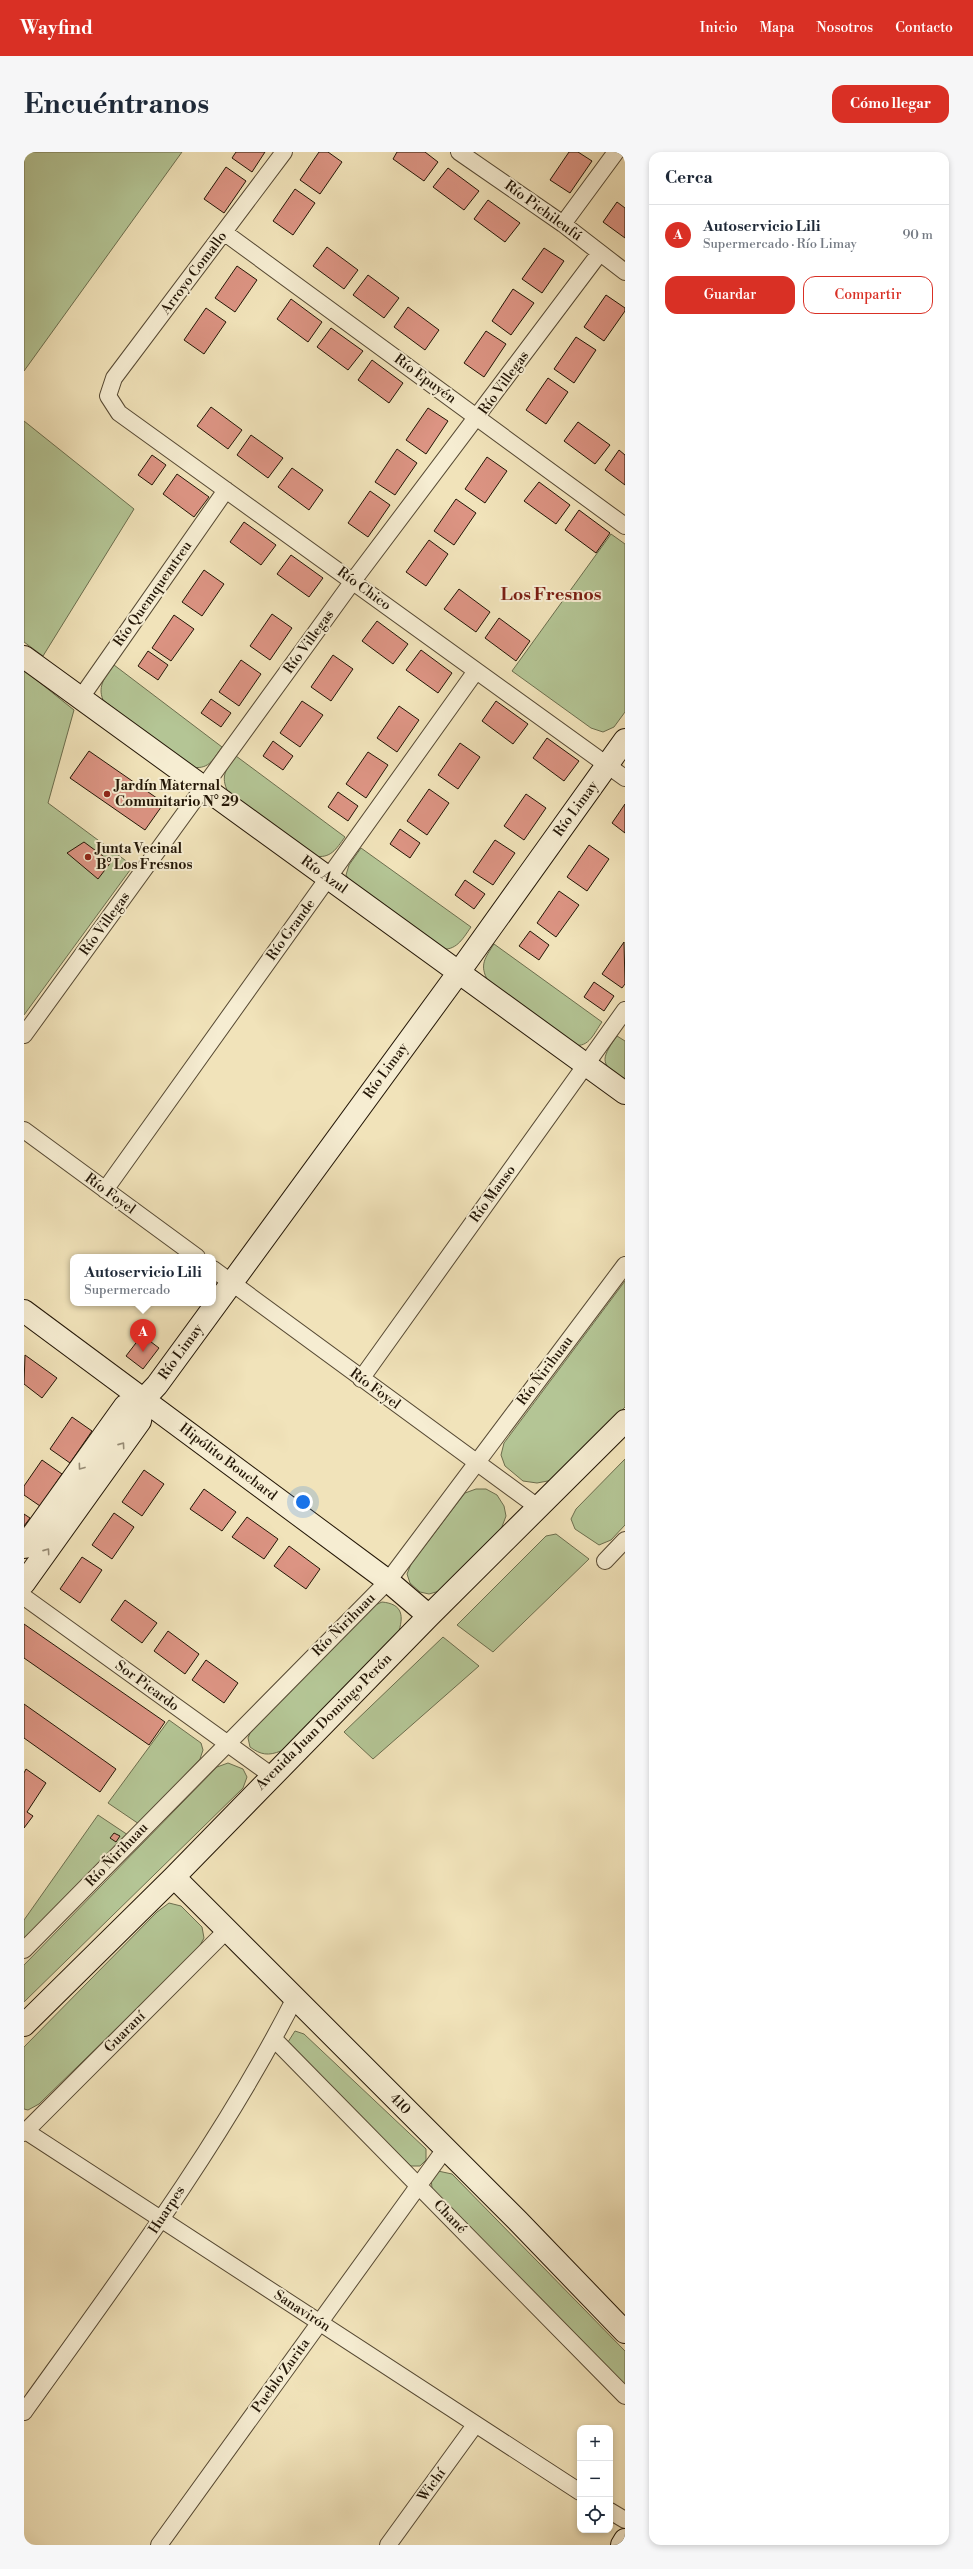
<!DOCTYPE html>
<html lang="es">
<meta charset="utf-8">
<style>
:root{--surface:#fff;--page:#f6f6f7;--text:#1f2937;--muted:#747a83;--line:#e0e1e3;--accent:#d93025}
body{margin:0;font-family:"Libre Bodoni",serif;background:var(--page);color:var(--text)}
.controls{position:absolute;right:12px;bottom:12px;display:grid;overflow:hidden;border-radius:8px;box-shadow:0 2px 6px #0003}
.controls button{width:36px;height:36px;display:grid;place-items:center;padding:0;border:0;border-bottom:1px solid var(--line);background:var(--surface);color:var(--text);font:20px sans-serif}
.you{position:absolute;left:279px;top:1350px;width:14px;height:14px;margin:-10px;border:3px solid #fff;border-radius:50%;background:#1a73e8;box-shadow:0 0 0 6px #1a73e833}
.badge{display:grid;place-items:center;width:26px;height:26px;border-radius:50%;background:var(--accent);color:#fff;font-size:13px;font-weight:700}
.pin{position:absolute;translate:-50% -33px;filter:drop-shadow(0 1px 2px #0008)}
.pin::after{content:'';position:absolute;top:21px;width:14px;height:12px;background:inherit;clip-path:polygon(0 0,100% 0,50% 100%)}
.popup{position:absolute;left:46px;top:1102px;width:146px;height:52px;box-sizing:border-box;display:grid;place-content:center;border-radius:8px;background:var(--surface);filter:drop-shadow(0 1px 3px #0005);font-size:13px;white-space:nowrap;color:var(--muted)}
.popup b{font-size:15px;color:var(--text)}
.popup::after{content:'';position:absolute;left:50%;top:100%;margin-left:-8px;border:8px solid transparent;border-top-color:var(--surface)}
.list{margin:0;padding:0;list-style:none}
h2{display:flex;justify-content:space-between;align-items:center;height:52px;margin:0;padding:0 16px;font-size:17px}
h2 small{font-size:13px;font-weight:400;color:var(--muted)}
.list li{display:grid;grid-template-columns:26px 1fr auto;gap:12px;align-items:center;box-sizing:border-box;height:60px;padding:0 16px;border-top:1px solid var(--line)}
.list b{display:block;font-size:15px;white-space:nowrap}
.list p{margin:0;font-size:13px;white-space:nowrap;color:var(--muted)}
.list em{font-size:13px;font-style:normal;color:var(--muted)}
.actions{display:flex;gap:8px;padding:12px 16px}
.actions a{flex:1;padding:9px 0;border:1px solid var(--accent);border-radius:12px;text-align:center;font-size:14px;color:var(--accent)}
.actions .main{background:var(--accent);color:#fff}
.icon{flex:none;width:22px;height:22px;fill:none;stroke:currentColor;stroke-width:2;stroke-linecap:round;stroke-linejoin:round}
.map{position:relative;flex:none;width:601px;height:2393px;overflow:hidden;border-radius:12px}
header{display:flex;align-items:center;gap:24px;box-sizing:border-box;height:56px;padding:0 20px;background:var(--accent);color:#fff}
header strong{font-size:19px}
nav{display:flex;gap:22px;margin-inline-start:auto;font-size:14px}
.intro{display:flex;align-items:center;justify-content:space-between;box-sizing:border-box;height:96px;padding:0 24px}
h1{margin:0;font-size:28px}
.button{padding:10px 18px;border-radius:12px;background:var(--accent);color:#fff;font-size:14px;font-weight:700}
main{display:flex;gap:24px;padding:0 24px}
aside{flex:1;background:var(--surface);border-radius:12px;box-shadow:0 2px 6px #0003}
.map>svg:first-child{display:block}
.green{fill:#b4c595;stroke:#6c6e4e}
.building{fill:#dc9483;stroke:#231606}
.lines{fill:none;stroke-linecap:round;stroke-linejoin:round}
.street-casing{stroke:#564933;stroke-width:18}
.secondary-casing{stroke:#231606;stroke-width:24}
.street{stroke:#f6edd2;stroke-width:16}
.secondary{stroke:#f6edd2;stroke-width:22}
.oneway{stroke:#978c76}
.poi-dot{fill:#8f2418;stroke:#f6edd2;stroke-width:1.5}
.labels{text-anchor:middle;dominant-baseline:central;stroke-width:4;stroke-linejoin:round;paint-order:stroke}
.street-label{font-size:14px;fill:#231606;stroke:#f6edd2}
.poi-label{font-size:14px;font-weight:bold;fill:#231606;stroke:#f6edd2;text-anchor:start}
.district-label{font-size:18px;font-weight:bold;fill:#7a1f14;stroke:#f6edd2}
</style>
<header>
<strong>Wayfind</strong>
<nav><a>Inicio</a><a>Mapa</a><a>Nosotros</a><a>Contacto</a></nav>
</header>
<div class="intro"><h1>Encuéntranos</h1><a class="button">Cómo llegar</a></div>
<main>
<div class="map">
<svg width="601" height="2393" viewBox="0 0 601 2393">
<rect width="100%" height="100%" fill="#f1e3ba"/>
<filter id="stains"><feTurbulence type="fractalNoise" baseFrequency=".005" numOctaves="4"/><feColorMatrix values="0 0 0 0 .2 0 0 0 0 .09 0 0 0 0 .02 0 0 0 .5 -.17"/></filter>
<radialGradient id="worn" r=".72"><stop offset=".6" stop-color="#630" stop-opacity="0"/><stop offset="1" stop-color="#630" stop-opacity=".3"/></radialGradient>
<path class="green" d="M0,0H158L0,219Z
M0,269L110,357L19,504L0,490Z
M587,382L601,392V560L590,575L579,580L567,576L488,519Z
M90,513L198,595C188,609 185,618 166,615L79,548C73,533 82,524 90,513Z
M0,518L50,558L24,651L109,714L0,863Z
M212,604L321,685C312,697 307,707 290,704L204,640C196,624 202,617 212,604Z
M337,696L447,775C438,788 432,799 416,797L327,731L322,723L325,713Z
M470,792L578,870C570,881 565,896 550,893L464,829C455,813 461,806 470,792Z
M593,884L601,889V930C577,912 575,909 593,884Z
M601,1129V1255L529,1328L513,1331L499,1329L481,1314L477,1303L480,1291Z
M601,1307V1373L587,1388L575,1393L551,1377L547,1367L552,1357Z
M452,1337H462L473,1343L480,1354L482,1364L476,1380L419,1438L405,1442L396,1440L386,1431L383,1422L387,1412L441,1341Z
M532,1382L565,1407L469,1500L433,1473L522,1384Z
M358,1450C379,1452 380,1464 374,1482L257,1599C244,1604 237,1603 226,1595L224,1586L228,1576L347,1455Z
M419,1485L455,1514L349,1607L320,1580Z
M145,1568L177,1591L179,1598L176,1607L115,1672L84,1651Z
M204,1611L219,1617L223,1625L219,1636L0,1850V1813L193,1615Z
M74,1663L104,1683L0,1788V1768Z
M145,1751L157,1754L178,1775L180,1786L174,1797L15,1952L4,1958L0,1957V1895L133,1760Z
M271,1879L280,1882L402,1997V2008L396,2014H387L267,1898L264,1890Z
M414,2019L428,2022L601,2199V2237L408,2036L407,2026Z"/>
<path class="building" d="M212,0H241L228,20L208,6Z
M295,0H304L318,10L296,42L276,28Z
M373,0H401L414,10L400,29L369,7Z
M545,0H554L568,9L546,41L526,28Z
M202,15L222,29L200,61L180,47Z
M424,16L455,39L440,58L409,35Z
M271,37L291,51L269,83L249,69Z
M464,48L496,71L481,90L450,67Z
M593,50L601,56V86L579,70Z
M303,95L334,118L320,137L289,114Z
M520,96L540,109L518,141L498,127Z
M213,114L233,128L211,160L191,146Z
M344,123L375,146L360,166L329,143Z
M489,137L510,151L487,183L468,169Z
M582,143L601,156V159L580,189L560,175Z
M267,147L298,170L284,190L253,167Z
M384,155L415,178L401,198L370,175Z
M182,156L202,170L180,202L160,188Z
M307,176L339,199L324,218L293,195Z
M462,179L482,192L460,225L440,211Z
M552,185L572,198L550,231L530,217Z
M348,208L379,231L365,251L334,228Z
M524,226L544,240L522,272L502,258Z
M187,255L218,278L204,297L173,274Z
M404,256L424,269L402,302L382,288Z
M554,270L586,293L571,312L540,289Z
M227,283L259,306L244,326L213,303Z
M373,297L393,311L371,343L351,330Z
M595,298L601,303V333L581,318Z
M128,303L142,313L128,333L114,323Z
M463,305L483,319L461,351L441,337Z
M268,316L299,338L285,358L254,335Z
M153,322L185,345L170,365L139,342Z
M515,330L546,353L532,372L500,349Z
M346,339L366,353L344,385L324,371Z
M432,347L452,361L430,393L410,379Z
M555,358L586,381L572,401L541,378Z
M220,370L252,393L237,413L206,390Z
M405,388L424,402L402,434L382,420Z
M267,403L299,426L285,445L253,422Z
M180,418L200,432L178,464L158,450Z
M435,437L466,460L452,480L420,457Z
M248,462L268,476L246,508L226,494Z
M150,463L170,477L147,509L128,496Z
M475,466L506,489L492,509L461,486Z
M353,469L384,492L369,512L338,489Z
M397,498L428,521L414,541L382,518Z
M124,499L144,513L134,528L114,514Z
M309,503L329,517L307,549L287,535Z
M217,508L237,522L215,554L195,540Z
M187,547L207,561L197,575L177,561Z
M278,549L299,563L276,595L256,581Z
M472,549L504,572L489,592L458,569Z
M375,554L395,568L373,600L353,586Z
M523,586L555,609L540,629L509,606Z
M249,589L269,604L259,618L239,604Z
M436,591L456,605L434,637L414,623Z
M65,599L140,651L121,678L46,626Z
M344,600L364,613L342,646L322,632Z
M405,637L425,651L403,683L383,669Z
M314,640L334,654L324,669L304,655Z
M502,642L522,656L500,688L480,674Z
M601,652V681L588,671Z
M376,677L396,691L386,706L366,692Z
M471,688L491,701L469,733L449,720Z
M60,690L87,710L74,727L43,701Z
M565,693L585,707L563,739L543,725Z
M441,728L461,742L450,757L431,743Z
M535,739L555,753L532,785L513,771Z
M506,779L525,793L515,808L495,794Z
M600,790L601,832L598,836L578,822Z
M570,830L590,844L580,859L560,845Z
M118,1183L135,1196L119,1217L102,1204Z
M1,1203L33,1226L18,1246L0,1232Z
M48,1265L68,1279L46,1311L26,1297Z
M18,1308L38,1322L16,1354L0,1343V1334Z
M120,1318L140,1332L118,1364L98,1350Z
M180,1337L212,1360L198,1379L166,1357Z
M90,1361L110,1375L88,1407L68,1393Z
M0,1362L6,1366L0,1374Z
M223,1365L254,1387L240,1407L208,1385Z
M265,1394L296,1417L282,1437L250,1414Z
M58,1405L78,1418L56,1451L36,1437Z
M101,1448L133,1471L118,1491L87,1468Z
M0,1472L141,1570L125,1593L0,1506Z
M144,1479L175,1502L161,1522L130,1499Z
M182,1508L214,1531L200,1551L168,1528Z
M0,1552L92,1617L76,1640L0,1586Z
M2,1617L22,1631L3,1660L9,1664L0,1676V1621Z
M90,1681L96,1684L92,1690L86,1686Z"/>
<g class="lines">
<defs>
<path id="street" d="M260,0L90,226L84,244L95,261L601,626
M435,0L539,72L601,120
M539,72L592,0
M201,81L601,374
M56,547L202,338
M0,883L329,429L575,102
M0,978L173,1105
M81,1038L452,519
M189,1117L515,1356
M337,1227L601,858
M581,1409L601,1388
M0,1445L247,1623
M0,1798L364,1429L601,1113
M250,1887L601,2244
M0,1978L556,2340
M0,1981L202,1779
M0,2260C96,2126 196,1993 271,1846
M586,2359L601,2368
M135,2393L421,1997
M364,2393L451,2273"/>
<path id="secondary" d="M0,505L601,941
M0,1159L364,1429L405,1464
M0,1395L101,1254L119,1248L133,1233L435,820L601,588
M0,1431L116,1269L119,1248
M150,1725L494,2069L601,2180
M0,1873L150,1725L405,1464L601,1269
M598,2393L601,2388"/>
</defs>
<use href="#street" class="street-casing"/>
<use href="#secondary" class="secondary-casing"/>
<use href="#street" class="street"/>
<use href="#secondary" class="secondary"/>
</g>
<defs><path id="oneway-chevron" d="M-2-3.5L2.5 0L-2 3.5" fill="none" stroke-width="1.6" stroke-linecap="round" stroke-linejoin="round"/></defs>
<g class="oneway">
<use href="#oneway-chevron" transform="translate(98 1293) rotate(-55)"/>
<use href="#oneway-chevron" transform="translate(57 1315) rotate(126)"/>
<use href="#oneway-chevron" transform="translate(23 1399) rotate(-55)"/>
</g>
<g class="poi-dot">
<circle cx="83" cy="642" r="4"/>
<circle cx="64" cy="705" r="4"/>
</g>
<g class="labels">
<g class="street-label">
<text transform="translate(519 59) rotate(36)">Río Pichileufú</text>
<text transform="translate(170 121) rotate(-53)">Arroyo Comallo</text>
<text transform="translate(401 227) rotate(36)">Río Epuyén</text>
<text transform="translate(480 231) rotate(-54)">Río Villegas</text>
<text transform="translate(340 437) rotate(36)">Río Chico</text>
<text transform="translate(129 442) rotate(-55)">Río Quemquemtreu</text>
<text transform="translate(285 490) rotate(-54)">Río Villegas</text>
<text transform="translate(552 657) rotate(-54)">Río Limay</text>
<text transform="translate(300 723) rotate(36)">Río Azul</text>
<text transform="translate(81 772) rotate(-54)">Río Villegas</text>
<text transform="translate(267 778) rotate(-54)">Río Grande</text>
<text transform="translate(362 919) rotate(-54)">Río Limay</text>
<text transform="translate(86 1042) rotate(36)">Río Foyel</text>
<text transform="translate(469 1042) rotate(-54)">Río Manso</text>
<text transform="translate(157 1200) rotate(-54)">Río Limay</text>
<text transform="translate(521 1219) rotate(-53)">Río Ñirihuau</text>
<text transform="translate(351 1237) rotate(36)">Río Foyel</text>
<text transform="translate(204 1310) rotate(37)">Hipólito Bouchard</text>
<text transform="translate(320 1473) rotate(-45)">Río Ñirihuau</text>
<text transform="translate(123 1534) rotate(36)">Sor Picardo</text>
<text transform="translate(300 1570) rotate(-45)">Avenida Juan Domingo Perón</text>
<text transform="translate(93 1703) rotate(-46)">Río Ñirihuau</text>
<text transform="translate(101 1880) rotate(-45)">Guaraní</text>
<text transform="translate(376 1952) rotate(45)">410</text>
<text transform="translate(143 2058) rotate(-57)">Huarpes</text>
<text transform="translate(426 2065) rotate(46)">Chané</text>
<text transform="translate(278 2159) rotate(33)">Sanavirón</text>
<text transform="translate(257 2224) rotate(-54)">Pueblo Zurita</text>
<text transform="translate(408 2333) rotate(-54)">Wichí</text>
</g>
<g class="poi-label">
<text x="91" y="634">Jardín Maternal<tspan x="91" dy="16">Comunitario N° 29</tspan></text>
<text x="72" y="697">Junta Vecinal<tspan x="72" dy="16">B° Los Fresnos</tspan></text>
</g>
<g class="district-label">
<text x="527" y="442">Los Fresnos</text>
</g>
</g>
<rect width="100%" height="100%" filter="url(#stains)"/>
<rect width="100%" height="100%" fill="url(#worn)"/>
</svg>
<div class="controls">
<button>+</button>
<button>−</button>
<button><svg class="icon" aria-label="locate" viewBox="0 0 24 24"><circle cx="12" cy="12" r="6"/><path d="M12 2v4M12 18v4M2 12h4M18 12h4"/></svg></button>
</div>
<div class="you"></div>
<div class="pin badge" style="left:119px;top:1200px">A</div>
<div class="popup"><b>Autoservicio Lili</b>Supermercado</div>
</div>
<aside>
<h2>Cerca<small></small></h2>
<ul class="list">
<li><span class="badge">A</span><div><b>Autoservicio Lili</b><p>Supermercado · Río Limay</p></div><em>90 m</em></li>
</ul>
<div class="actions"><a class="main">Guardar</a><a>Compartir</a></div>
</aside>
</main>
